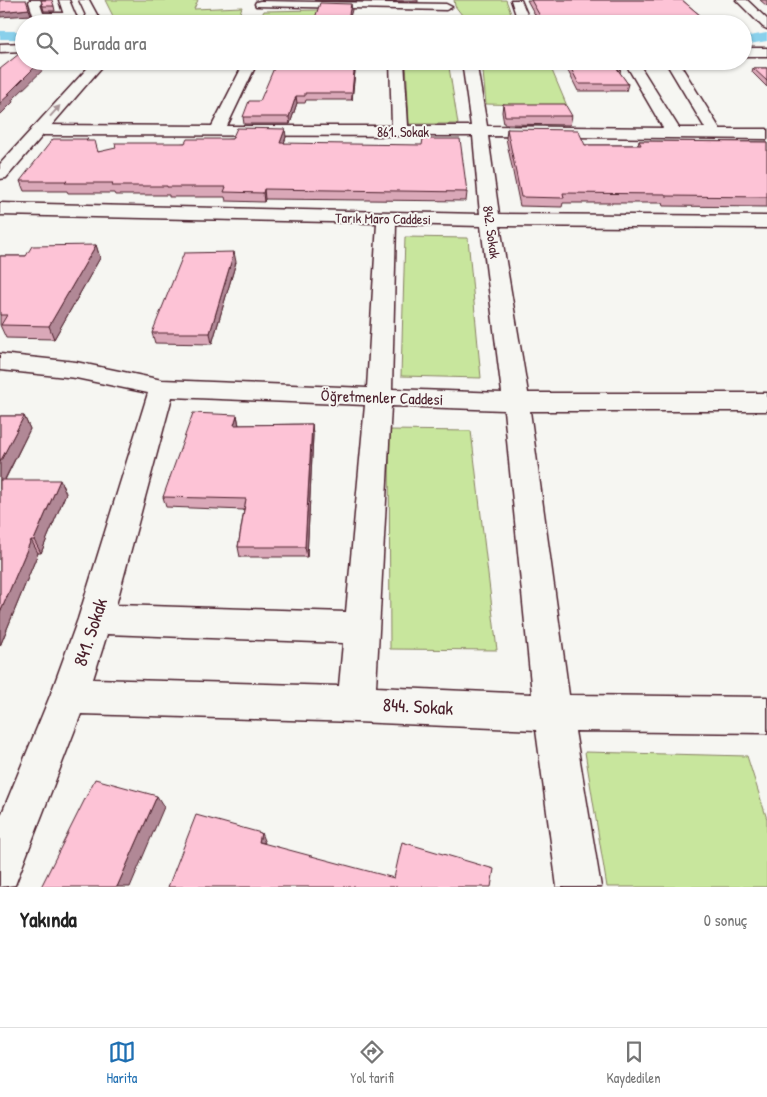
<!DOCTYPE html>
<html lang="tr">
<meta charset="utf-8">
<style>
:root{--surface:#fff;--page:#f6f6f6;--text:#222;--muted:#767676;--line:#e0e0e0;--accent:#1f6fb2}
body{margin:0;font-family:"Patrick Hand",sans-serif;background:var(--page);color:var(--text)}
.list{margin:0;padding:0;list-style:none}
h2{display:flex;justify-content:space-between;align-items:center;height:65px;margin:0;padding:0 20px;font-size:21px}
h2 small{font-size:16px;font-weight:400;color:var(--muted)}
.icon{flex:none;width:28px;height:28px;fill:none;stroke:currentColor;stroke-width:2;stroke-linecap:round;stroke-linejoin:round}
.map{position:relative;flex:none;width:767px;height:887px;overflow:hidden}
.search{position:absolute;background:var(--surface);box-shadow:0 1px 4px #0004;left:15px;right:15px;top:15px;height:55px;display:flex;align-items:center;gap:12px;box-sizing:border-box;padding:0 18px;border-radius:28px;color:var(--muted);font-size:19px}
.sheet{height:140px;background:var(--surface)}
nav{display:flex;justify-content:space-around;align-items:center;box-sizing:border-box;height:70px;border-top:1px solid var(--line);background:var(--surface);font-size:14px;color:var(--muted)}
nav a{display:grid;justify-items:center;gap:2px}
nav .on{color:var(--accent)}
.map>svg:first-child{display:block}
.green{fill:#c8e69d;stroke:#898264}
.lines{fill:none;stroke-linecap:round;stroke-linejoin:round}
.canal{fill:#89d0eb;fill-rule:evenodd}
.minor-casing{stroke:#4a1f2b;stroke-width:3}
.major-casing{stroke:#4a1f2b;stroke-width:3}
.minor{fill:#f6f6f2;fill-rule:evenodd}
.major{fill:#f6f6f2;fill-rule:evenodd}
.wall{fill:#daa8b8;stroke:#4a1f2b}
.shaded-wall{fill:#b18896;stroke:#4a1f2b}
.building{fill:#fdc3d6;stroke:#4a1f2b}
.oneway{fill:#a99598}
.labels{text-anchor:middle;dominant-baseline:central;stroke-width:4;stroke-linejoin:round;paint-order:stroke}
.far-street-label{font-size:14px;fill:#4a1f2b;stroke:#f6f6f2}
.street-label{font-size:16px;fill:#4a1f2b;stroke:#f6f6f2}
.near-street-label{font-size:19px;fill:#4a1f2b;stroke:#f6f6f2}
</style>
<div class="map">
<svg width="767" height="887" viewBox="0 0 767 887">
<rect width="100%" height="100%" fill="#f6f6f2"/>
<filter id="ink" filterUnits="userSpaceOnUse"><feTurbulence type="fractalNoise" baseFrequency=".02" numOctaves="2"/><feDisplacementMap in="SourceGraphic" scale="10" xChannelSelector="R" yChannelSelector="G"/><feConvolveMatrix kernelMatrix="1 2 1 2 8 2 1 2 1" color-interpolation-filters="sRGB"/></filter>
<g filter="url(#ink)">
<path class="green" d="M105,0H198L194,9L242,7L236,24H117Z
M454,0H506L515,24H469L455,6Z
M320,10L313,24H257L264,11Z
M406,61H448L458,124H409Z
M482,61H548L567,106L486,104Z
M405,237L468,238L481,378L401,376Z
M389,430L471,431L497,650L390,649Z
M585,752L747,756L767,819V887H607Z"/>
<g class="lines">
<path class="canal" d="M0,31H24V39H0Z
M767,33V41L743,45V37Z"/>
<defs>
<path id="minor" d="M30,0H46L40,4L43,13H70L76,16L70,19L34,18L29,2Z
M511,0H521L531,24H519Z
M736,0H747L767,19V29L763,27Z
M260,1L446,4L452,7L446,10L256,6L255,4L256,2Z
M245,61H258L227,126H392L390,61H404L408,126H471L462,61H476L487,126L663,128L624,61H637L679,128H705L665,61H678L720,129H767V139L488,136L499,214L767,216V228L500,226L528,393H767V411H530L569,695L767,697V733L575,731L601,887H557L536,730L356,722L81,714L15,885L0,887V818L50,696L78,619L148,393L76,378L0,370V354L76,362L162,380L367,388L377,223L0,215V203L480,214L473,136L39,135L33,133L31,130L33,127L39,125L212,126ZM396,224L481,226L502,393L392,389ZM172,397L365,405L346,612L116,605ZM391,406L504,410L532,694L376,687ZM107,634L343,643L339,686L93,679Z"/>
<path id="major" d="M59,0H69L79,24H67Z
M79,0H89L102,24H90Z
M24,43V51L0,52V44Z
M743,48H767V56H743Z
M94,61H107L6,178L0,179V164Z"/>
</defs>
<use href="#minor" class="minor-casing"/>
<use href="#major" class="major-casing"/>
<use href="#minor" class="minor"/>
<use href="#major" class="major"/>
</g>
<path class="wall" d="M41,0L54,6L55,11H44Z
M314,0H418V2Z
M527,0H682L708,22V24H540Z
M760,0H767V6Z
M356,61L352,100H306L305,103H297L290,124H244L243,117Z
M563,61H618L621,67L620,73L628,84L626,91H578Z
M753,68H767V87L752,72Z
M503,104L572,116L570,125L504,124L502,112Z
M507,129L585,145H638L639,141L767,142V207L663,206L662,203H563L562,207L520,206L506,138Z
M286,137L284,143L467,192L466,201L265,199L264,202L226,201L225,197H169V195H115L114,193H68L67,191H24L20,181L89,141L98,152L185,143L232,139Z
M96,245L100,258L54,339L6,338L0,325V256H26Z
M236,262L212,344L155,343L152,333Z
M237,415L239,425L312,424L313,435L307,557H240L238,547L244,510L166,507L163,497Z
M0,416H24L30,429L5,480L66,493L41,553H38L0,646Z"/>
<path class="shaded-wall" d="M351,4L352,10L348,24H347Z
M29,9L31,15L0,17V12Z
M41,61H52L12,100L13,102L0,115V103L8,94Z
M355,61H356L352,100V93Z
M296,96L297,103L290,124L289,117Z
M285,129L286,137L281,152L280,143Z
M264,189L265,199L264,202L263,193Z
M96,245L100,258L54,339L49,326Z
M234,252L236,262L212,344L210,333Z
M237,415L239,426L234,425Z
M24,416L30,429L0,489V462Z
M312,424L313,435L307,557L305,547Z
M60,480L66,493L41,553L34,540Z
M31,540L38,553L0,646V613Z
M157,796L164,807L130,887H117Z
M261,833L265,843L259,842Z"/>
<path class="building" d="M0,0H26L29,9L0,12Z
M41,0H52L54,6H43Z
M531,0H682L708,22L663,24H547V23H544Z
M320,3L351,4L347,24H313Z
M24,50V61H41L8,94H10L0,103V69Z
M277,61H355L352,93H305V96H296L289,117H243L249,101H260Z
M567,61H618L621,67H616L628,84H579Z
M753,68H767V81Z
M503,104H565L572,116H505Z
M237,128L285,129L280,143L422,145L423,139H460L467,192L264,189L263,193L224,192L226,187H167V186H112L113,183H65L67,181H20L53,139H88L86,141H95L98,152L116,148L115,143H185L187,139H232Z
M507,129L578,130L585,145H641L639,141L767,142V197L666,196L665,194L563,193L564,198L521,197Z
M96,245L49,326L1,325L7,315H0V256H26L32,246Z
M234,252L210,333H152L184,253Z
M193,413L237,415L234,425L312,424L305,547H238L246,499L163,497Z
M0,416H24L0,462Z
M0,480H60L34,540H31L0,613Z
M95,779L157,796L117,887H41Z
M196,815L261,833L259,842L394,878L402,842L494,869L491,887H168Z"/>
<defs><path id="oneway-solid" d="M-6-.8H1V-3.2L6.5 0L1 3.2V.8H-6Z" transform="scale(1.25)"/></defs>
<use class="oneway" href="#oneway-solid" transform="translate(55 111) rotate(-48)"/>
</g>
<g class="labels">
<g class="far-street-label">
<text x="403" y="131">861. Sokak</text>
<text transform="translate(383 218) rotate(1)">Tarık Maro Caddesi</text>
<text transform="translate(492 232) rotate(82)">842. Sokak</text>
</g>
<g class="street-label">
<text transform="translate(382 397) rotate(2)">Öğretmenler Caddesi</text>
</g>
<g class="near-street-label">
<text transform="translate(90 632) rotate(-72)">841. Sokak</text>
<text transform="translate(418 706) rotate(3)">844. Sokak</text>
</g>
</g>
</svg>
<div class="search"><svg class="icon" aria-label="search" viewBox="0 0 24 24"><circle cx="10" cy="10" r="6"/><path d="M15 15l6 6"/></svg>Burada ara</div>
</div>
<section class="sheet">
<h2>Yakında<small>0 sonuç</small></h2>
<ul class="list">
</ul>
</section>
<nav>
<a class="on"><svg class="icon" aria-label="map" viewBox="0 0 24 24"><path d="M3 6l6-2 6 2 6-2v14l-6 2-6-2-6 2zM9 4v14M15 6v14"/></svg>Harita</a>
<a><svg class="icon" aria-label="directions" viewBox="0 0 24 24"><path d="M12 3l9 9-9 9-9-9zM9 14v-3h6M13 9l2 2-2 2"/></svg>Yol tarifi</a>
<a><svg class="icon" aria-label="saved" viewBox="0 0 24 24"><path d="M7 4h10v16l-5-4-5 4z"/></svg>Kaydedilen</a>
</nav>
